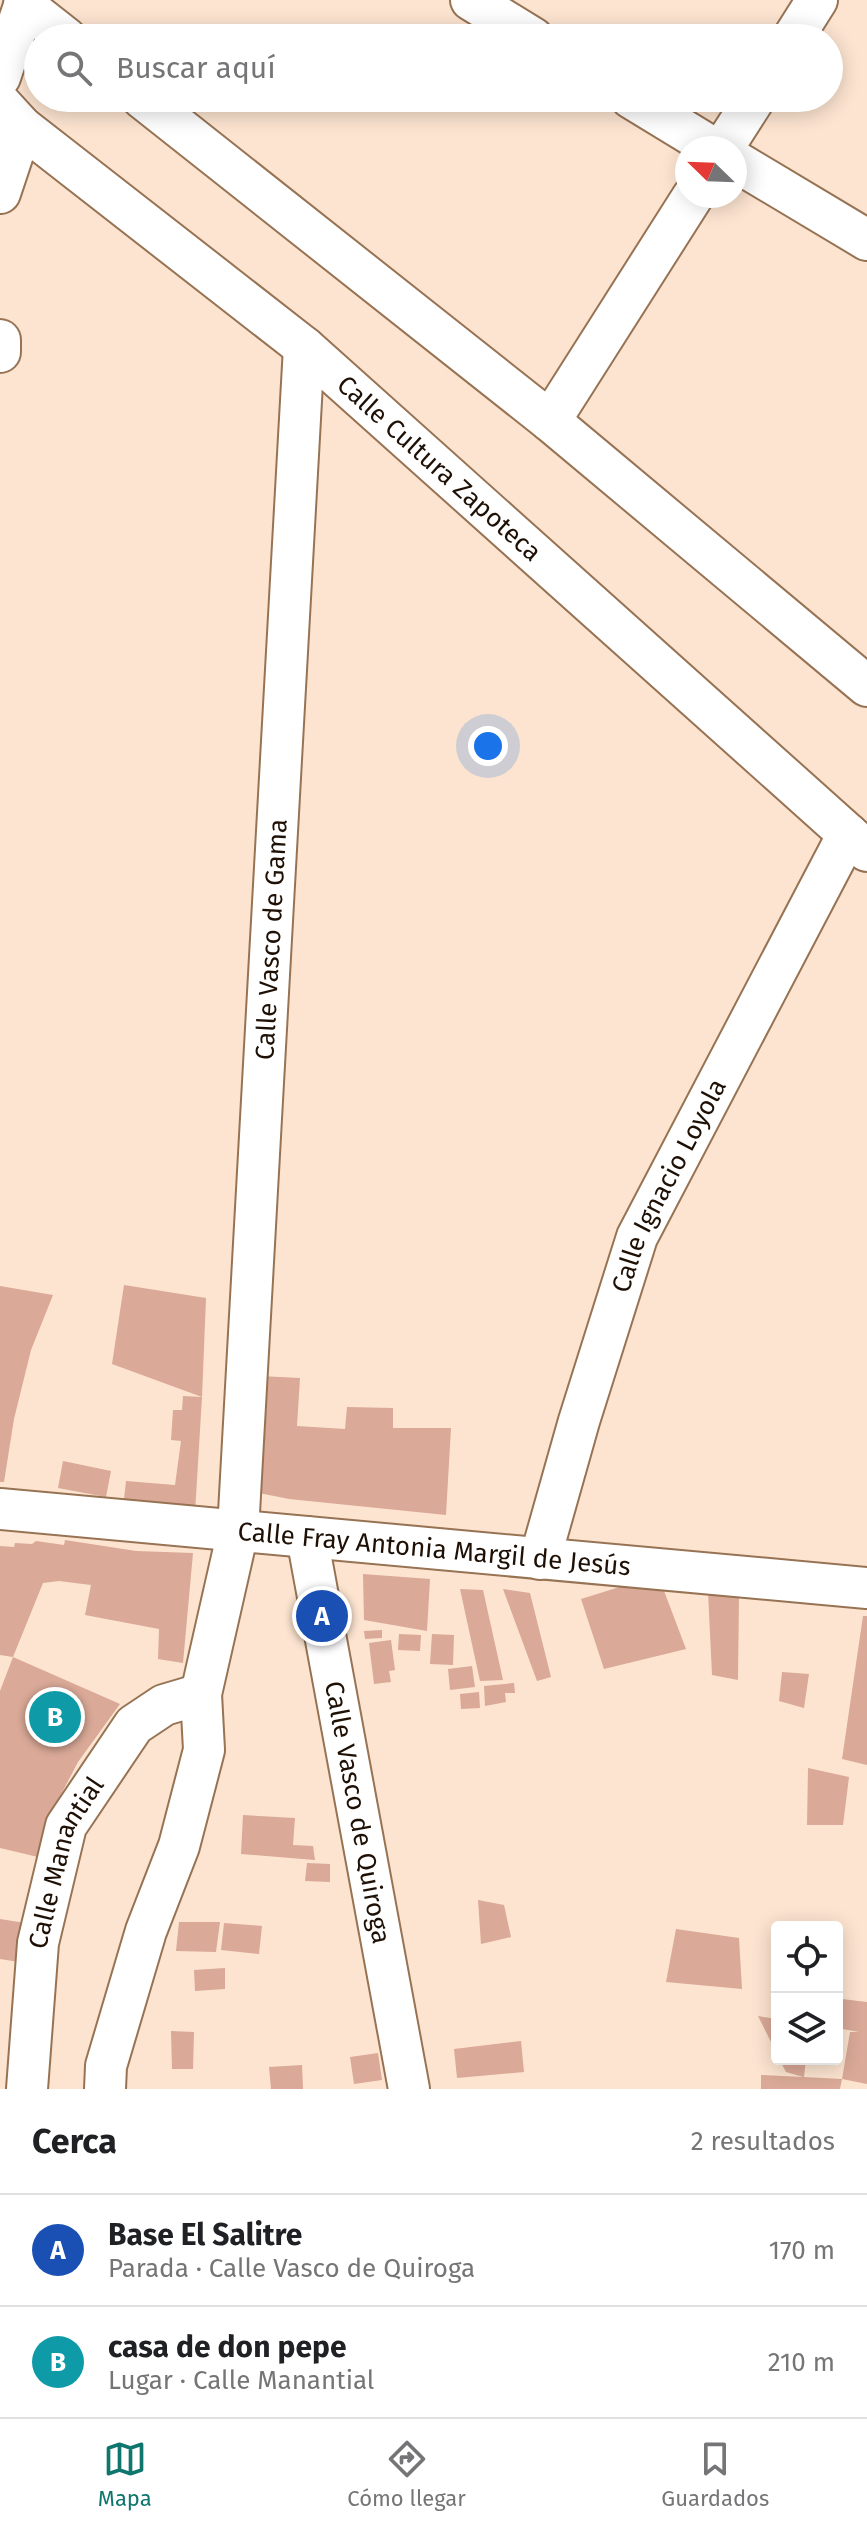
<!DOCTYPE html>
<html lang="es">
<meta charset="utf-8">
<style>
:root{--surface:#fff;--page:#f6f6f6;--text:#202124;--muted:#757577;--line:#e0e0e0;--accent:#0f766e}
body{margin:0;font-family:"Fira Sans",sans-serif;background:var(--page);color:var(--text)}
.controls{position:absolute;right:24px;bottom:24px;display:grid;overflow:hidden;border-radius:8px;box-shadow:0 4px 20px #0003}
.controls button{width:72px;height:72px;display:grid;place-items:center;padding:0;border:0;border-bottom:2px solid var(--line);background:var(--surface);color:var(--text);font:40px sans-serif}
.compass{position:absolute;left:675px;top:136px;width:72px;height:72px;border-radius:50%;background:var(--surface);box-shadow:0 4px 20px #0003;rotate:293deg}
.you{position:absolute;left:488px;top:746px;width:28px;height:28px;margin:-20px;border:6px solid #fff;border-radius:50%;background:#1a73e8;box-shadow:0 0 0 12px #1a73e833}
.badge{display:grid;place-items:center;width:52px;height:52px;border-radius:50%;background:var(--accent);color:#fff;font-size:26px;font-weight:700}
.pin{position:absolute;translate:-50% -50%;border:4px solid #fff;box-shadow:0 2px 8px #0006}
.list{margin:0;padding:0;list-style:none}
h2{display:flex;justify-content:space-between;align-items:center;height:104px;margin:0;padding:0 32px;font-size:34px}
h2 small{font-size:26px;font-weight:400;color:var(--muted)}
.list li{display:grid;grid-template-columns:52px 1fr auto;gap:24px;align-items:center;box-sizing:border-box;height:112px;padding:0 32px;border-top:2px solid var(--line)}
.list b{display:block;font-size:30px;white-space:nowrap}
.list p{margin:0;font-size:26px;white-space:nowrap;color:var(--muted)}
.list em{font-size:26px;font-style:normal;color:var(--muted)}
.icon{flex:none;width:44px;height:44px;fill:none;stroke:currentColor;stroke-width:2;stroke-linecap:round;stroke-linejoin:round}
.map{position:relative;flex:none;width:867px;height:2089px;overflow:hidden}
.search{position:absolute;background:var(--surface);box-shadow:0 4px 20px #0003;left:24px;right:24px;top:24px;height:88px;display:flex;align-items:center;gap:20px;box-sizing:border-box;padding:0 28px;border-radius:44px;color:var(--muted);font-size:30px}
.sheet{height:328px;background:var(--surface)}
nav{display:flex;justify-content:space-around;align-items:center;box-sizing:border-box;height:112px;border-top:2px solid var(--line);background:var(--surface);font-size:22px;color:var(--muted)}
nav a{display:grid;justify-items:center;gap:4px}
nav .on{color:var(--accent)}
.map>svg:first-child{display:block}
.building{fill:#daa997}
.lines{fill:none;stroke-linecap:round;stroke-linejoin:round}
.minor-casing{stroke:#977354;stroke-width:44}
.minor{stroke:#fff;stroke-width:40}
.labels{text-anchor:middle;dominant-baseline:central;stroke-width:7;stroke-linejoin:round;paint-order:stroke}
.street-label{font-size:26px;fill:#1e1005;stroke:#fff}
</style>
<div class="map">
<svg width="867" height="2089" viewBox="0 0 867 2089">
<rect width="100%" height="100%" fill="#fce4d0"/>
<path class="building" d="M124,1285L206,1298L202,1397L195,1513L123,1508L126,1481L175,1485L181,1441L171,1440L173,1410H182L183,1396L202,1397L112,1364Z
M0,1286L53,1295L31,1350L14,1419L4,1482H0Z
M260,1376L300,1378L297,1426L345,1429L347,1407L393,1408V1428H451L446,1515L289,1499L254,1492Z
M63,1461L111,1471L106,1497L58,1488Z
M65,1540L136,1551L193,1553L183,1663L158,1659L159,1629L85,1615L91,1585L59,1581L43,1583L13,1657L0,1655V1546L14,1547L15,1543L32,1544L36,1541L64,1545Z
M363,1574L430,1579L427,1631L364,1620Z
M658,1575L686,1649L604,1669L581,1599Z
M460,1589L483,1590L503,1680L480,1681Z
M503,1589L530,1593L551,1677L537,1681Z
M708,1592L739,1595L738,1680L712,1675Z
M863,1616H867V1765L842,1759Z
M382,1630V1638L365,1639L364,1631Z
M399,1634L421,1635L420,1651L398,1650Z
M432,1634L454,1635L453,1665L430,1664Z
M391,1640L395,1670L389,1671L391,1682L374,1684L369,1643Z
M13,1657L120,1704L78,1762L57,1802L38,1857L0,1848V1691Z
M472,1666L475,1687L450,1690L448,1669Z
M782,1672L809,1674L804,1708L779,1701Z
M514,1683L515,1693H505L506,1702L485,1706L484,1686Z
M479,1692L480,1708L461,1709L460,1694Z
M808,1768L849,1777L843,1825H807Z
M243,1815L295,1818L293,1845L313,1846L315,1860L241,1854Z
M307,1863L330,1864V1882L305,1881Z
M478,1900L504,1905L511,1937L481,1944Z
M0,1919L25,1923L19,1962L0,1959Z
M179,1922H220L216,1952L176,1951Z
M224,1923L262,1926L259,1954L221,1950Z
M676,1929L739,1938L742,1989L666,1982Z
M225,1968V1989L195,1991L194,1970Z
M842,1999L867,2002V2084L842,2079L850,2032H859L837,2028V2016Z
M758,2016L777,2019V2054Z
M171,2031L194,2032L193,2069H172Z
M521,2041L524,2072L457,2078L454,2049Z
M378,2053L382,2080L354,2084L350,2057Z
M779,2059H806L804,2077L842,2079L840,2089H761V2075L803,2077L786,2072Z
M302,2065L303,2089H271L269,2067Z"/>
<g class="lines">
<defs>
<g id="minor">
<path d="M471,0L533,38"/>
<path d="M24,5L66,38"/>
<path d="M793,38L817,0"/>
<path d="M0,77L26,0"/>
<path d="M142,98L550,421L867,686"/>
<path d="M631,98L713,148"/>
<path id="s1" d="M0,103L22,127L304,347L867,851"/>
<path d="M723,148L755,98"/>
<path d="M735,161L867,240"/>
<path d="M0,193L22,127"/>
<path d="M0,340V352"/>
<path d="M550,421L693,196"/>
<path id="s2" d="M0,1509L867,1588"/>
<path id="s3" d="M307,1537L409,2089"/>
<path id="s4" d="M540,1559L579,1421L637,1237L848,834"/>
<path id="s5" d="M27,2089L38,1943L66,1826L134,1725L164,1705L201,1694"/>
<path id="s6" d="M105,2089L106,2066L146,1931L179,1846L204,1750L201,1694L238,1531L304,347"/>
</g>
</defs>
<use href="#minor" class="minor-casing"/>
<use href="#minor" class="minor"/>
</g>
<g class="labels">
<g class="street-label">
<text stroke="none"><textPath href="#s1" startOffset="572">Calle Cultura Zapoteca</textPath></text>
<text stroke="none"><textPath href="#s6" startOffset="1170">Calle Vasco de Gama</textPath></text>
<text stroke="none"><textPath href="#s4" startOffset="396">Calle Ignacio Loyola</textPath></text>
<text stroke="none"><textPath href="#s2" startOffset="436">Calle Fray Antonia Margil de Jesús</textPath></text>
<text stroke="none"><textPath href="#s3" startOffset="280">Calle Vasco de Quiroga</textPath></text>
<text stroke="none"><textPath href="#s5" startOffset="232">Calle Manantial</textPath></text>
</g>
</g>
</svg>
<div class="controls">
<button><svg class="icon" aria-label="locate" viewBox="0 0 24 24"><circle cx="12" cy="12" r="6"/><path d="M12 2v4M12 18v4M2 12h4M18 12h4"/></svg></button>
<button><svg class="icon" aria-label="layers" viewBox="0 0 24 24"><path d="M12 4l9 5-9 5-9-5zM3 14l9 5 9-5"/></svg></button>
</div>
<svg class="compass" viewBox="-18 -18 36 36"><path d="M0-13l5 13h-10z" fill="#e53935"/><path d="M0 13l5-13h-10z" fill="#757577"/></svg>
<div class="you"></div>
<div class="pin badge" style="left:322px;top:1616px;background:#1a4fb4">A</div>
<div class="pin badge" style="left:55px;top:1717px;background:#0f9aa8">B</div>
<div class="search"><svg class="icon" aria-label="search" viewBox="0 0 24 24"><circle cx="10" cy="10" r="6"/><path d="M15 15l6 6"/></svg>Buscar aquí</div>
</div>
<section class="sheet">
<h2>Cerca<small>2 resultados</small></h2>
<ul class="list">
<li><span class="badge" style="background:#1a4fb4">A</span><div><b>Base El Salitre</b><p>Parada · Calle Vasco de Quiroga</p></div><em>170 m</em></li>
<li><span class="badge" style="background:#0f9aa8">B</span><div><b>casa de don pepe</b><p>Lugar · Calle Manantial</p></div><em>210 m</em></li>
</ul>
</section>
<nav>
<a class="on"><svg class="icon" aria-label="map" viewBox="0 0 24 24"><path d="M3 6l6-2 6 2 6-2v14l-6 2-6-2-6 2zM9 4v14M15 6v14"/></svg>Mapa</a>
<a><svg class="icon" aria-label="directions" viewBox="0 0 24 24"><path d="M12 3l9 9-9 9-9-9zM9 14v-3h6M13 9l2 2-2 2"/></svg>Cómo llegar</a>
<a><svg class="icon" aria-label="saved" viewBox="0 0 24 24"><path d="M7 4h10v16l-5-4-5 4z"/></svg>Guardados</a>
</nav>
